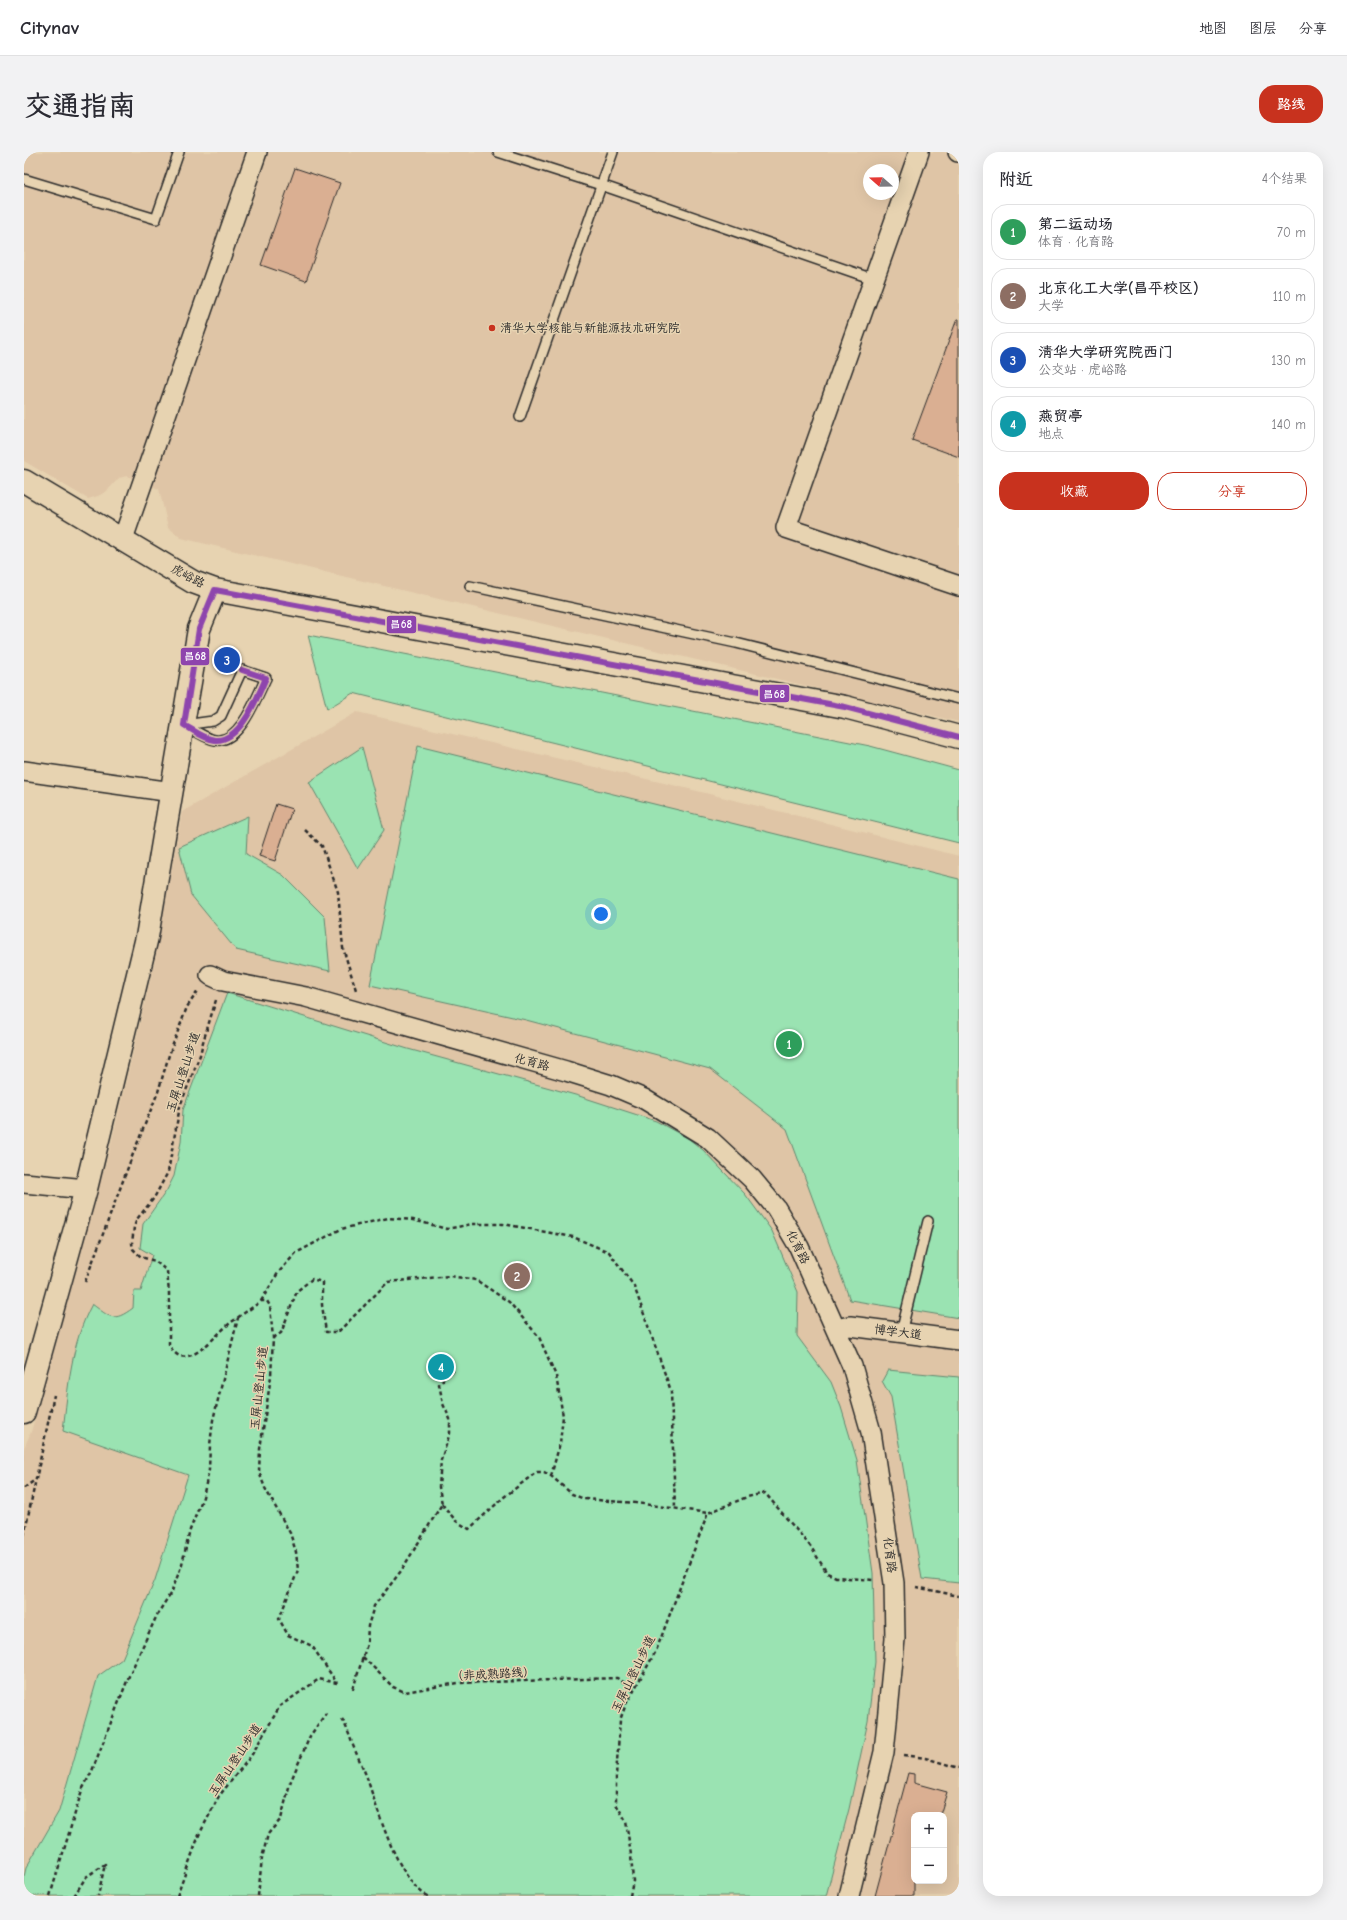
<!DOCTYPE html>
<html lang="zh">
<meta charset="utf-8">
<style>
:root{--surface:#fff;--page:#f2f2f3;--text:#2b2b33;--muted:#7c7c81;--line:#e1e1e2;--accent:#c8321e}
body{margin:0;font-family:"Comic Neue","LXGW WenKai TC",sans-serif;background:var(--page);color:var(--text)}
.controls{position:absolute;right:12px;bottom:12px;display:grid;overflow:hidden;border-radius:8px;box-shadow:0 4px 16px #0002}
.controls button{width:36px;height:36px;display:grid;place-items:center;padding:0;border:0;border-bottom:1px solid var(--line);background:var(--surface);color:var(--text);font:20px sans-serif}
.compass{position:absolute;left:839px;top:12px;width:36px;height:36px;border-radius:50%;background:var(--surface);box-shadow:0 4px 16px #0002;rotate:290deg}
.you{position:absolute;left:577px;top:762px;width:14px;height:14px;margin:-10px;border:3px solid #fff;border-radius:50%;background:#1a73e8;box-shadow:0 0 0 6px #1a73e833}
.badge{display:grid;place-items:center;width:26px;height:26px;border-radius:50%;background:var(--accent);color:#fff;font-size:13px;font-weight:700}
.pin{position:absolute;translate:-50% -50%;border:2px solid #fff;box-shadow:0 1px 4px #0006}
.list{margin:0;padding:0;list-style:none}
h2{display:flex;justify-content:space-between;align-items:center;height:52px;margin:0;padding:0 16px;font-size:17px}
h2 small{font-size:13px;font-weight:400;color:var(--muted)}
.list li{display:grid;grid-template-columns:26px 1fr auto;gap:12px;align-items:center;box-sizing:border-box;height:56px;margin:0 8px 8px;padding:0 8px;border:1px solid var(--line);border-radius:16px}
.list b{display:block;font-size:15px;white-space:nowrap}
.list p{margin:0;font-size:13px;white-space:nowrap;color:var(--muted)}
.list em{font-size:13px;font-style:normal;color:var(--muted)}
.actions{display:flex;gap:8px;padding:12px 16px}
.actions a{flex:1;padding:9px 0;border:1px solid var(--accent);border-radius:16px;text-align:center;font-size:14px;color:var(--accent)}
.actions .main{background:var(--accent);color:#fff}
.map{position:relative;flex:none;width:935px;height:1744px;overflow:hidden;border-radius:16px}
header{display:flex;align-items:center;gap:24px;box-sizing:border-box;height:56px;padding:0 20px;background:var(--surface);border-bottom:1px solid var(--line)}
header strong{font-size:19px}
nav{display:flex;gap:22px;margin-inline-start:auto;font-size:14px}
.intro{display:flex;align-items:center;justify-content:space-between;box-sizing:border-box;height:96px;padding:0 24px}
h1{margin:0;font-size:28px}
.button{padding:10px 18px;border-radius:16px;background:var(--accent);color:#fff;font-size:14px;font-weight:700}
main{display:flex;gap:24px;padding:0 24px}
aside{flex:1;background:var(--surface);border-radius:16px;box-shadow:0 4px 16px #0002}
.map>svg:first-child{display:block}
.built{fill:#dfc5a6;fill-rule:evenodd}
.green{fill:#9ae3b2;stroke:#62876e}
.building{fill:#daaf92;stroke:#2b2b2b}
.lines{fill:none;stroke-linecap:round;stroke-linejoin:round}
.lane-casing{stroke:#2b2b2b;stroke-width:12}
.street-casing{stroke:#2b2b2b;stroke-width:22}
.secondary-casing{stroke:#2b2b2b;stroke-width:25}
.path{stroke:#2b2b2b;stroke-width:2.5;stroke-dasharray:4 3;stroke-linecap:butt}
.lane{stroke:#e7d3b1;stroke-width:9}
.street{stroke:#e7d3b1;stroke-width:19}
.secondary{stroke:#e7d3b1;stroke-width:22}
.bus-1-casing{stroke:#e7d3b1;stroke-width:9}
.bus-1{stroke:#8e44ad;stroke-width:6}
.poi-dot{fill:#c8321e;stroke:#e7d3b1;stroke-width:1.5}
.labels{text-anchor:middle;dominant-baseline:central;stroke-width:3;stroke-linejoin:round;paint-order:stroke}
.poi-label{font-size:12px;fill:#2b2b2b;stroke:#e7d3b1;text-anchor:start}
.street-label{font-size:12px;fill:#2b2b2b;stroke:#e7d3b1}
.line-badge{stroke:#e7d3b1;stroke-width:1.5}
.badge-label{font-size:11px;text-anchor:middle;font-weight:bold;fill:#fff}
</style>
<header>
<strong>Citynav</strong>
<nav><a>地图</a><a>图层</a><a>分享</a></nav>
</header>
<div class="intro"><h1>交通指南</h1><a class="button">路线</a></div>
<main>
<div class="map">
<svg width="935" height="1744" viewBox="0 0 935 1744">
<rect width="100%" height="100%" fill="#e7d3b1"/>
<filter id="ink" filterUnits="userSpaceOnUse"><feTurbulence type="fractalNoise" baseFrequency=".025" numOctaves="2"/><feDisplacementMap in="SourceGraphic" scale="8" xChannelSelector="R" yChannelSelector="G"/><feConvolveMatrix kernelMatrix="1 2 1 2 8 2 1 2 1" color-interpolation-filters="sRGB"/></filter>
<g filter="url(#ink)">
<path class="built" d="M0,0H935V570L157,386L144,375L135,337L103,324L95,326L83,339L74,344L64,347L0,309ZM845,18H869V42H845Z
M333,560L657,635L935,704V1744H0V1296L7,1280L86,996L130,812L158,660ZM890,1663H920V1729H890Z"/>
<path class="green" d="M284,483L846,594L935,618V691L329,541L303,557Z
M394,594L935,727V1166L826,1148L763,977L686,917L502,868L346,833Z
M338,595L360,678L334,717L285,630Z
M224,664L222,702L259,723L301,765L306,819L212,798L167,743L155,695Z
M203,841L384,897L555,944L632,969L665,987L679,998L721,1042L748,1079L774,1140L773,1184L807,1230L817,1255L833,1308L849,1421L851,1510L844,1569L825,1657L802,1744H0V1725L2,1716L35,1659L74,1524L98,1507L131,1428L164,1323L39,1279C44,1236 47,1191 68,1152C86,1165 89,1171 109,1156L110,1139H117L128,1103L116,1096L119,1072L143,1038L150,1024L157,990L159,958Z
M864,1218L935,1225V1431L898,1427L867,1245L858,1229Z"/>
<path class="building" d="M271,16L316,31L282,129L237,113Z
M933,167H935V305L888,288Z
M252,652L268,657L251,709L235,704Z
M417,1205L424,1208L430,1220L417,1225L410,1222L407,1215L410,1208Z
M884,1621L890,1622V1631L923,1640L916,1663H890V1744H851Z"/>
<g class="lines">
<defs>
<path id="lane" d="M474,0L577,33L849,127
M0,27L132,67L155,0
M496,265L589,0
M446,434L712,491L935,547
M218,518L242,526C233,544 216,592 191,588C183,587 168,577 160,573L189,569L197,564Z
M877,1181L904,1069"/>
<path id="street" d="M895,0L762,376L935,434
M934,0H935
M99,387L233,0
M0,619L148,640
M186,823L199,829L282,845L542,919L587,933L620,947L684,986L728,1027L752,1056L775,1095L828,1214L847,1280L870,1431L871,1487L860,1600L825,1744
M0,1031L62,1037
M812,1177L826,1174L935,1188"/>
<path id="secondary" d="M0,329L169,430L191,438L821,555L935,585
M0,1260L62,1037L123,785L175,477L191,438"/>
</defs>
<use href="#lane" class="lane-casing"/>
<use href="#street" class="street-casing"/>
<use href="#secondary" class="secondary-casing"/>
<path class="path" d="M281,678L298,694L314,740L319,796L332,838
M192,848L179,890L176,903L156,954L144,1020L130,1046L113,1067L110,1075L108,1091L109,1097L117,1105L131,1109L143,1119L145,1141V1192C160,1225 190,1184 205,1172C215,1164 227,1157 237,1149H243L246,1154L249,1186L247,1224L236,1297L235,1320L241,1336L266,1381L272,1400L274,1418L255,1467L264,1483L288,1494L313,1531
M61,1130L109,1002L134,940L145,903L163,855L174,839
M237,1149L254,1121L272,1101L317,1077L364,1066L389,1068L423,1077L448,1072H479L549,1085L585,1100L610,1134L647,1239L651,1356
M249,1186L257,1181L273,1139L288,1127L298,1130V1153L302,1180H314L364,1130L426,1124L452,1128L485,1150L515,1185L532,1224L539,1264L536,1291L527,1324
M0,1336L11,1328
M418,1352L432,1369L445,1377L480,1345L506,1325L513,1320H520L527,1324L548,1342L560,1347L612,1351L684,1361L723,1345L741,1341L787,1395L803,1421L812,1425L849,1428
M0,1383L30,1243
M892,1435L935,1444
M339,1505L369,1535L381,1540L434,1531L593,1526L610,1537
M329,1537L343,1492L344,1474L350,1454L377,1419L418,1352L415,1335L417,1308L426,1281V1267L419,1252L415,1232L419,1228L418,1219
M318,1567C324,1577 326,1587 331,1598C335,1608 341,1619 344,1629C354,1659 374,1730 404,1744
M880,1603L901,1606L935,1616
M26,1744L58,1638L68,1619L105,1524L134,1461L148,1439L158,1412L166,1378L179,1345L185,1318L186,1293L189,1268L214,1166
M50,1744L62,1725L81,1712L74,1744
M153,1744L175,1683L195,1644L227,1604L256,1554L295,1527L313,1531
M234,1744L238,1706L244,1682L257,1667L266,1631L286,1584L302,1561
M606,1744L609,1729L607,1703L602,1669L592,1652V1624L596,1568L602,1552L632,1499L684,1361"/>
<use href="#lane" class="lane"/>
<use href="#street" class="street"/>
<use href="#secondary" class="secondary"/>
<defs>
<path id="bus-1" d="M191,438L821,555L935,585
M160,573C169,578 180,587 191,588C217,590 233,545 242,526L218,518
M160,573L175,477L191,438"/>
</defs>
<use href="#bus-1" class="bus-1-casing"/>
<use href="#bus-1" class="bus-1"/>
</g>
</g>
<circle class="poi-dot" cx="468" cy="176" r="4"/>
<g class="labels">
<g class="poi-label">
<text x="476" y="176">清华大学核能与新能源技术研究院</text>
</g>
<g class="street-label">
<text transform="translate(164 424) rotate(28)">虎峪路</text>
<text transform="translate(508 910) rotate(15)">化育路</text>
<text transform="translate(159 920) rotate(-72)">玉屏山登山步道</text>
<text transform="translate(774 1095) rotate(63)">化育路</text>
<text transform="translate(874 1180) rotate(7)">博学大道</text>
<text transform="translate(235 1236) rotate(-84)">玉屏山登山步道</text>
<text transform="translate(866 1403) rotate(83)">化育路</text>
<text transform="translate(469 1522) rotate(-3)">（非成熟路线）</text>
<text transform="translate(609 1522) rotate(-64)">玉屏山登山步道</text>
<text transform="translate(211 1608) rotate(-56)">玉屏山登山步道</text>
</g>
</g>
<g class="line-badge">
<rect x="362" y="463" width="31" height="19" rx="4" fill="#8e44ad"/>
<rect x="156" y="495" width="30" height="19" rx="4" fill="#8e44ad"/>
<rect x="735" y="532" width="31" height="19" rx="4" fill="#8e44ad"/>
</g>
<g class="badge-label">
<text x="377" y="476">昌68</text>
<text x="171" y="508">昌68</text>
<text x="750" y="546">昌68</text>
</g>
</svg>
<div class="controls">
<button>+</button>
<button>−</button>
</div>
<svg class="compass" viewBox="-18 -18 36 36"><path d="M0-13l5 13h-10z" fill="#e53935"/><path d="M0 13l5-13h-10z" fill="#7c7c81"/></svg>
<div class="you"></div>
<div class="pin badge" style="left:765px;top:892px;background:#2e9e5b">1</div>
<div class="pin badge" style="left:493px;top:1124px;background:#8d6e63">2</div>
<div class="pin badge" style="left:203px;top:508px;background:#1a4fb4">3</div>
<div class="pin badge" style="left:417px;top:1215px;background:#0f9aa8">4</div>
</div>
<aside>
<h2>附近<small>4个结果</small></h2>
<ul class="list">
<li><span class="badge" style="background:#2e9e5b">1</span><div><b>第二运动场</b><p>体育 · 化育路</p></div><em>70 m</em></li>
<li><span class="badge" style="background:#8d6e63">2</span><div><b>北京化工大学(昌平校区)</b><p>大学</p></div><em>110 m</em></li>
<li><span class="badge" style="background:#1a4fb4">3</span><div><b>清华大学研究院西门</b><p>公交站 · 虎峪路</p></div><em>130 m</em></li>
<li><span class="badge" style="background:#0f9aa8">4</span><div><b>燕贸亭</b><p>地点</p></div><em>140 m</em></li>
</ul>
<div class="actions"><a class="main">收藏</a><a>分享</a></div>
</aside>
</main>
